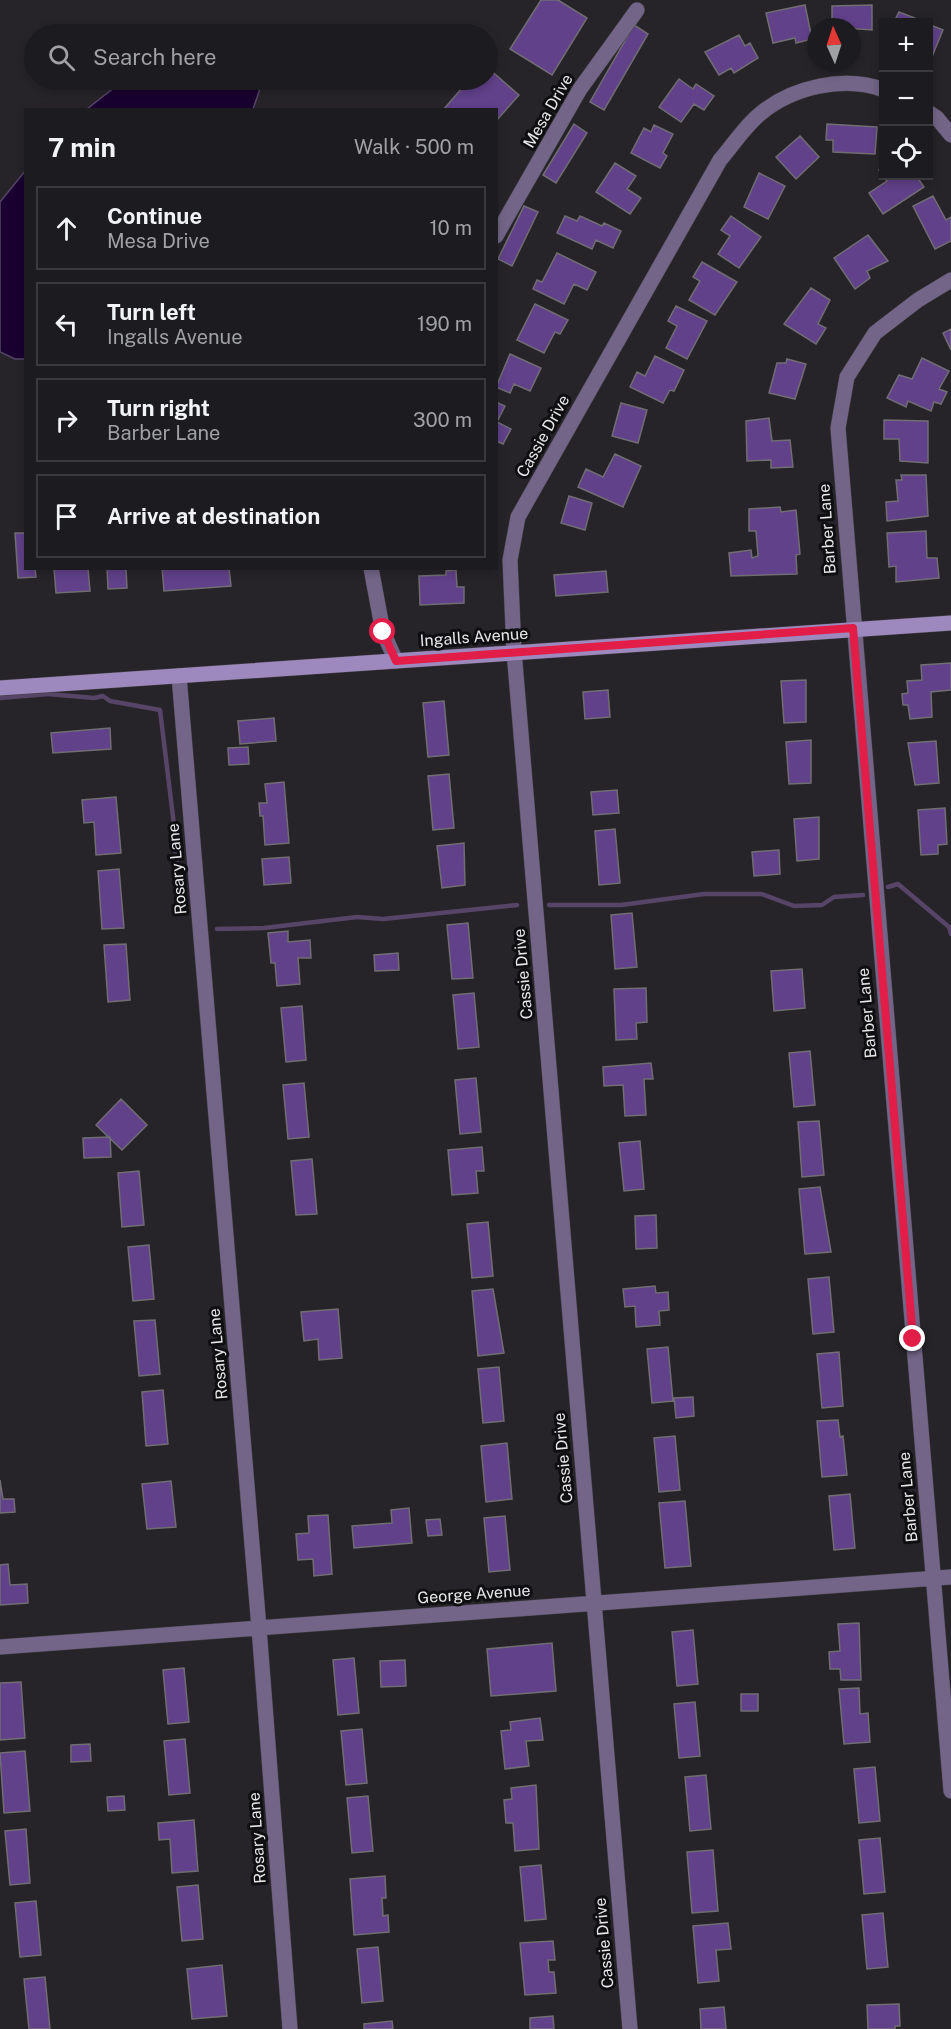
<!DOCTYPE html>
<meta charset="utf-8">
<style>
:root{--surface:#1c1b1f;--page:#252428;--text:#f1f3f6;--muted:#a0a1a4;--line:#3a393d}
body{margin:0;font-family:"Public Sans",sans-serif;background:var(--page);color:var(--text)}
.controls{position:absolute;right:18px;top:18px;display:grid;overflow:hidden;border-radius:0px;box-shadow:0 3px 9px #0003}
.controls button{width:54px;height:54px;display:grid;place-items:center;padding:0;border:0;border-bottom:2px solid var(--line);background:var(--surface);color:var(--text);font:30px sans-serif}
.compass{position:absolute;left:807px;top:18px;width:54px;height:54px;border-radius:50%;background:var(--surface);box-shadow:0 3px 9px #0003;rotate:357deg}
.stop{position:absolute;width:18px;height:18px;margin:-14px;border:4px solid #e11d48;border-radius:50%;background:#fff}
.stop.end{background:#e11d48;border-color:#fff;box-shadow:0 2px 6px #0008}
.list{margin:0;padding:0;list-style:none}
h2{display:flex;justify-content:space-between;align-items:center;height:78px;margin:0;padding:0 24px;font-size:26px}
h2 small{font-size:20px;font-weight:400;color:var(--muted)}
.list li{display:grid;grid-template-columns:39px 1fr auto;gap:18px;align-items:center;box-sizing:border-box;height:84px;margin:0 12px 12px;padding:0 12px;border:2px solid var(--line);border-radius:0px}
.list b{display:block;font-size:22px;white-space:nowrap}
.list p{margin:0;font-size:20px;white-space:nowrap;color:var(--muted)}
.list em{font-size:20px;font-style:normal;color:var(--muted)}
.icon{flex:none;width:33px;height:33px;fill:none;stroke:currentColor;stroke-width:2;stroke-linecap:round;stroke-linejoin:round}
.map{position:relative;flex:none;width:951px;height:2029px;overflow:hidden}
.search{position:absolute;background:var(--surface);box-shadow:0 3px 9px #0003;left:24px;top:24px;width:474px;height:66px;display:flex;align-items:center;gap:15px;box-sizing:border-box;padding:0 21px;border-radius:33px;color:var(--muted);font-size:22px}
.panel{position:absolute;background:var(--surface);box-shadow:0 3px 9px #0003;left:24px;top:108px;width:474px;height:462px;border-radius:0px}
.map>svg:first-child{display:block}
.water{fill:#190030;stroke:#574568;stroke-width:1.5}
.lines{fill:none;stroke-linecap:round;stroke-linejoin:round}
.stream{stroke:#574568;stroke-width:4.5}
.building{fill:#61418a;stroke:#706d73;stroke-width:1.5}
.street-casing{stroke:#413f44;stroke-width:16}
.secondary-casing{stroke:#413f44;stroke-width:16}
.street{stroke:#726587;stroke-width:15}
.secondary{stroke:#9e89be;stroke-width:15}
.route{stroke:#e11d48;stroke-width:8}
.labels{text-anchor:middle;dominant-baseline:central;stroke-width:6;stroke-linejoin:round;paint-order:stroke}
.street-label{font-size:16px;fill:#e8e7ea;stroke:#0f0e10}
</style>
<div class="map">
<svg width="951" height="2029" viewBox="0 0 951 2029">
<rect width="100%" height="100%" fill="#262429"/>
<path class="water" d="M124,80H263L253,109H87Z
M25,171V359H15L0,352V202Z"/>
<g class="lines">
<path class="stream" d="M0,698L48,694L94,698L103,696L110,701L160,710L174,825L180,914
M888,887L898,884L949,927L951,934
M549,905H621L704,894H762L794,906L822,905L834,897L863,895
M217,929L264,928L357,917L383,919L517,905"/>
</g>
<path class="building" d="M541,0H558L587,18L552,75L510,49Z
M805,5L812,39L796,43L795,38L773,43L766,13Z
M872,5V30L832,27V6Z
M899,12L917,19L925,22H894Z
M928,24L943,30L931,59L928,58Z
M634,25L648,34L604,110L590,102Z
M739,35L745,46L750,43L758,58L734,73L731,68L719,75L705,52Z
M488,68L519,95L496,121V110H443L469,80H488Z
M679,79L693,89L696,84L714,96L704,110L694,104L681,122L659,107Z
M574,124L587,133L556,183L543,175Z
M827,124L877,127L875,154L833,152V140H826Z
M654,125L673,134L663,153L667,156L660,168L631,153L644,128L651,132Z
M800,136L819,157L796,179L776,157Z
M615,163L636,176L627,189L641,198L630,214L596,192Z
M884,167V176H919L917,177L924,187L883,214L869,193L887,181L879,170Z
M759,173L785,186L768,219L744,207Z
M933,196L946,220L951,217V241L935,249L913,206Z
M524,206L538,212L512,266L498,259Z
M565,216L577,221L580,216L602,226L604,223L621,231L613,248L596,240L592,249L557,233Z
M731,216L761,237L739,268L718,254L730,236L721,230Z
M868,235L888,261L867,271L870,278L855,289L834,258Z
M557,253L596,272L587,290L574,284L564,304L533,289L537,280L542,282Z
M702,262L737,282L715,315L689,300L700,281L693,277Z
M811,288L830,300L818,324L826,328L816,344L784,324Z
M535,304L568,320L560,334L555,332L544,353L517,340Z
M676,306L707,321L687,359L666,348L677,326L668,321Z
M951,329V350L943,333Z
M510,354L541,368L530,391L514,384L510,393L496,387Z
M655,356L684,370L674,391L670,390L663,403L630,387L637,372L645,376Z
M922,358L949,371L939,389L947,392L941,404L934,402L931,411L908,401L906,407L887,398L899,375L912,379Z
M787,359L806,364L795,399L769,393L777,363H786Z
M496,402L505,406L497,422L511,429L503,444L496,441Z
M621,403L647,410L638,443L612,436Z
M769,418L772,441L790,440L793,467L771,468V460L747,461L746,421Z
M884,420L928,421V463L900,461L899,439H884Z
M615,454L641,466L623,507L578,487L586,469L603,477Z
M901,475H926L928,516L887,521L886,502L898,501L896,480H902Z
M569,496L592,503L585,530L561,523Z
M780,507L781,512L796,510L800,554L796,555L797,574L731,576L729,553L751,550L752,558L758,556L756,531H749V509Z
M926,531L927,558H937L939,578L896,582V566L889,567L887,533Z
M15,533H26V568H35L36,577L18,578Z
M54,568H88L90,591L56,593Z
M107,568H126L127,588L108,589Z
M162,568H229L231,586L164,591Z
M456,570L457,587H464V603L420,605L419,576L446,575V571Z
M606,571L608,592L556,596L554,575Z
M951,663V690L931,692L932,717L910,719L908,705H903L902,694L908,693L907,681L922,680L921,665Z
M806,680V722L784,723L781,681Z
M608,690L610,717L585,719L583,692Z
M444,701L449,755L428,757L423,703Z
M274,718L276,741L240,744L238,721Z
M110,728L111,749L53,753L51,733Z
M811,740V783L789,784L786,742Z
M936,741L939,783L915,785L908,743Z
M248,747L249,764L229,765L228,748Z
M449,774L454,828L433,830L428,776Z
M284,782L289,843L265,845L263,816H260L259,803H267L265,784Z
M617,790L619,813L593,815L591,792Z
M116,797L121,853L96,855L94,822L84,823L82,800Z
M945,808L947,844L938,845V854L921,855L918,810Z
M819,817V859L797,861L794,819Z
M615,829L620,883L599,885L595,831Z
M464,843L465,885L442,888L437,846Z
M779,850L780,874L754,876L752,852Z
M289,857L291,883L264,885L262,859Z
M119,869L124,928L102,929L98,871Z
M632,913L637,967L615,969L611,915Z
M468,923L473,978L452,979L447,925Z
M288,931V942L310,940L311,958H298L300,984L277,986L275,963H271L268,933Z
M126,944L130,1000L108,1002L104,945Z
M398,953L399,970L375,971L374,955Z
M802,969L805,1008L774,1011L771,971Z
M646,988L647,1022L636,1023L637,1039L616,1040L614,989Z
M474,993L479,1047L458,1049L453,995Z
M302,1006L306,1060L286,1062L281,1008Z
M810,1051L815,1105L794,1107L789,1053Z
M651,1063L653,1079H644L646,1115L625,1116L623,1085L604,1086L603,1067Z
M476,1078L481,1132L460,1134L455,1080Z
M304,1083L309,1137L288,1139L283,1085Z
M121,1099L147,1125L122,1150L96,1125Z
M819,1121L824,1175L802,1177L798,1122Z
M110,1137L111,1157L84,1158L83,1138Z
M640,1141L644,1189L624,1191L619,1143Z
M482,1147L484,1171H476L478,1193L452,1195L448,1150Z
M312,1159L317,1214L296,1215L291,1161Z
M139,1171L144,1225L122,1227L118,1173Z
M820,1187L831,1252L805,1254L799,1189Z
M656,1215L657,1248L636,1249L635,1216Z
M488,1222L493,1276L472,1278L467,1224Z
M149,1245L154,1299L133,1301L128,1247Z
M829,1277L834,1332L813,1334L808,1279Z
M655,1286L656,1293L668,1292L669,1310L659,1311L660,1325L636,1327L635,1306L625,1307L623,1289Z
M493,1289L504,1353L478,1356L472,1291Z
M338,1309L342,1358L319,1360L318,1339L304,1341L301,1312Z
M155,1320L160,1374L139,1376L134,1321Z
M668,1347L673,1401L652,1403L647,1349Z
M839,1352L843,1406L822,1408L817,1354Z
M499,1367L504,1421L483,1423L478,1369Z
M163,1390L168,1444L146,1446L142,1392Z
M693,1397L694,1416L676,1418L674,1398Z
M838,1420L840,1437L843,1436L847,1475L822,1477L817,1421Z
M675,1436L680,1490L659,1492L654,1438Z
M507,1443L512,1499L486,1502L481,1446Z
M0,1480L3,1499H14L15,1512L0,1513Z
M171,1481L176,1527L147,1529L142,1484Z
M850,1494L855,1548L834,1550L829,1496Z
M685,1501L691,1566L665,1568L659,1503Z
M409,1508L412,1543L354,1548L352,1526L392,1523L391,1510Z
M328,1515L332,1574L314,1576L313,1559L298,1560L296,1534L309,1533L308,1516Z
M505,1516L510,1570L489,1572L484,1518Z
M440,1519L442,1535L428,1536L426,1520Z
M8,1564L10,1585L27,1584L28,1603L0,1605V1565Z
M859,1623L861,1680H841L840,1669H830L829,1652L840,1651L838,1624Z
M693,1630L698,1684L677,1686L672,1632Z
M552,1643L556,1691L491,1696L487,1649Z
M354,1658L359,1713L338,1715L333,1660Z
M405,1660L406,1686L381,1687L380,1661Z
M184,1668L189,1722L168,1724L163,1670Z
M21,1682L25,1738L0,1740V1683Z
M859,1688L860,1714L868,1713L870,1742L844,1744L839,1689Z
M741,1694H758V1711H741Z
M695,1702L700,1756L679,1758L674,1704Z
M540,1718L543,1740L526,1741L529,1766L505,1769L501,1731L511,1730L510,1722Z
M362,1729L367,1783L346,1785L341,1731Z
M185,1739L190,1793L169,1795L164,1741Z
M90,1744L91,1761L71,1762V1745Z
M25,1751L30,1811L4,1813L0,1753Z
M875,1767L880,1821L859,1823L854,1769Z
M706,1775L711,1829L690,1831L685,1777Z
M536,1785L539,1849L515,1851L513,1823H506L504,1800L512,1799L511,1788Z
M124,1796L125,1810L108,1811L107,1797Z
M368,1796L373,1851L352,1853L347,1798Z
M194,1820L198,1871L172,1873L170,1839L159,1840L158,1823Z
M26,1829L30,1883L10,1885L5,1831Z
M880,1838L885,1892L864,1894L859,1840Z
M713,1850L718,1911L692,1913L687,1852Z
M541,1865L546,1919L525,1921L520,1867Z
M385,1876L386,1898H382L383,1916L388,1915L389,1932L354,1935L350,1879Z
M198,1885L203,1939L182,1941L177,1887Z
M36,1901L41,1955L20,1957L15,1903Z
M883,1913L888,1967L867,1969L862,1915Z
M728,1923L731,1949L716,1950L719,1981L698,1983L693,1926Z
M553,1941L555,1960H548L549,1972H554L556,1993L525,1995L520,1943Z
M378,1947L383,2001L362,2003L357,1949Z
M222,1965L227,2016L192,2019L187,1969Z
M45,1977L50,2029H29L24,1979Z
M899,2004L900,2026H895V2029H868L867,2005Z
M724,2007L726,2029H701L700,2009Z
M553,2016L554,2029H530V2018Z
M392,2021L393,2029H364V2024Z"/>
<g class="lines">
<defs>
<path id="street" d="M928,112L937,118L951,135
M496,236L580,89L637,10
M951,280L918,300L875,333L847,377L838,428L951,1791
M371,568L383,632L396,661
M179,676L259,1628L290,2029
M0,1647L951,1577
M630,2029L514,651L510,560L518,517L720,160C733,145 745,126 760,114C792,87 844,75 884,90"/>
<path id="secondary" d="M0,688L951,623"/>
</defs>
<use href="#street" class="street-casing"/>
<use href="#secondary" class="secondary-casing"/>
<use href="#street" class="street"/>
<use href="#secondary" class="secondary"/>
</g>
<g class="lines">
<path class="route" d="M383,632L396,661L853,628L913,1339"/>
</g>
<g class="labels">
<g class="street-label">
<text transform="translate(548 111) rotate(-60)">Mesa Drive</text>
<text transform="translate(543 436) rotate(-61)">Cassie Drive</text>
<text transform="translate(827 529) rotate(-94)">Barber Lane</text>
<text transform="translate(474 637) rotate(-4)">Ingalls Avenue</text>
<text transform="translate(177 869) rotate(-95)">Rosary Lane</text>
<text transform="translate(523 974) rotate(-95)">Cassie Drive</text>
<text transform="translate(867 1013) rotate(-95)">Barber Lane</text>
<text transform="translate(218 1354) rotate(-95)">Rosary Lane</text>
<text transform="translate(563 1458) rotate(-95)">Cassie Drive</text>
<text transform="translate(908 1497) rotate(-95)">Barber Lane</text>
<text transform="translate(474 1594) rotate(-4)">George Avenue</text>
<text transform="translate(257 1838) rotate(-94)">Rosary Lane</text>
<text transform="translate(604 1943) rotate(-95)">Cassie Drive</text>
</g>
</g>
</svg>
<div class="controls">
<button>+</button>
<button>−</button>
<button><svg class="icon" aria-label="locate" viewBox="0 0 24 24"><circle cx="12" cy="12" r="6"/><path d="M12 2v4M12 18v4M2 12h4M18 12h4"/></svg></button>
</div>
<svg class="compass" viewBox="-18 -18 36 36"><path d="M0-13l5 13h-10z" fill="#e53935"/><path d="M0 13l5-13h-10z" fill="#a0a1a4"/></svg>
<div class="stop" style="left:383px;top:632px"></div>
<div class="stop end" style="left:913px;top:1339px"></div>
<div class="search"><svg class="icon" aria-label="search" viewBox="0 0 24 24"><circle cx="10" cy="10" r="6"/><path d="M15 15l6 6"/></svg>Search here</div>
<section class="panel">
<h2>7 min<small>Walk · 500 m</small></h2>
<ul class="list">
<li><svg class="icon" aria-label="ahead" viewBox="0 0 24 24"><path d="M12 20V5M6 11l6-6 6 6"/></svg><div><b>Continue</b><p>Mesa Drive</p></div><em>10 m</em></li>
<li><svg class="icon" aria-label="left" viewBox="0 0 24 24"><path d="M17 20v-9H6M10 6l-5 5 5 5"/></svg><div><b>Turn left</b><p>Ingalls Avenue</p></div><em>190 m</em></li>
<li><svg class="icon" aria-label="right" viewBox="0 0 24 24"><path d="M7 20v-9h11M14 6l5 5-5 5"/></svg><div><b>Turn right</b><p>Barber Lane</p></div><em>300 m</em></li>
<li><svg class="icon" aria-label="arrive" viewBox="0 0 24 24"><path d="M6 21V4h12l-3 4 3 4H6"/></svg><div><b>Arrive at destination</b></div></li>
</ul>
</section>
</div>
